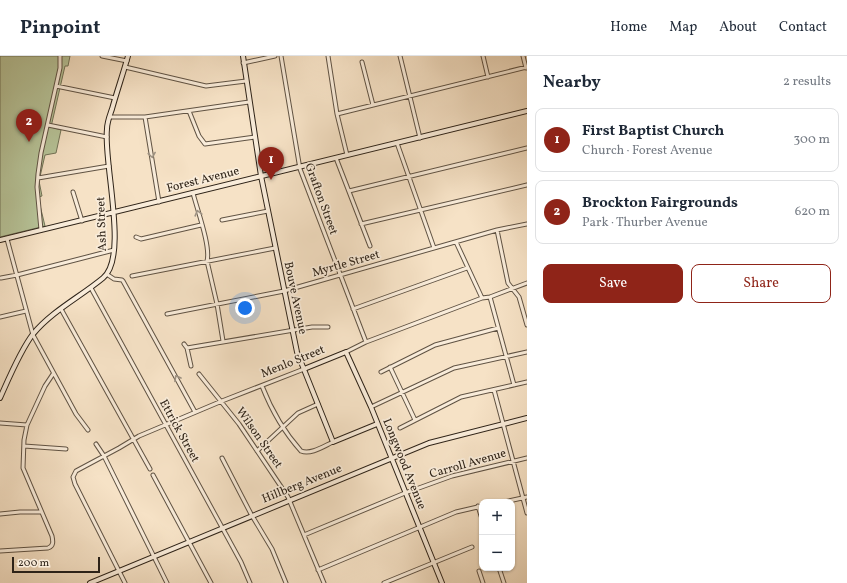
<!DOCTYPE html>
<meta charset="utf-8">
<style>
:root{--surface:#fff;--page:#f2f2f3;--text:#1f2937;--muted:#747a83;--line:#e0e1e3;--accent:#8f2418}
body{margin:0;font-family:Vollkorn,serif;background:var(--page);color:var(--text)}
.controls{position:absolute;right:12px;bottom:12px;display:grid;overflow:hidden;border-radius:8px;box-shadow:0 1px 3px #0004}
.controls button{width:36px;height:36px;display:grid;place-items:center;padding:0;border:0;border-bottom:1px solid var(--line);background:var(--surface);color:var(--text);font:20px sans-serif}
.scale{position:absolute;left:12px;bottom:10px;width:88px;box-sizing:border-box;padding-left:4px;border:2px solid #2e2318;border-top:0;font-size:11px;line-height:14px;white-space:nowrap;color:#2e2318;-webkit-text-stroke:3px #f9ecda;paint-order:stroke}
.you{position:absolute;left:245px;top:252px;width:14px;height:14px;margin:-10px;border:3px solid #fff;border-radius:50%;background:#1a73e8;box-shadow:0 0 0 6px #1a73e833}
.badge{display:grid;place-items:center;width:26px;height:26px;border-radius:50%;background:var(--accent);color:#fff;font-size:13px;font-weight:700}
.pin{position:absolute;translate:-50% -33px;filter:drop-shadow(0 1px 2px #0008)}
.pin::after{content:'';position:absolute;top:21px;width:14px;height:12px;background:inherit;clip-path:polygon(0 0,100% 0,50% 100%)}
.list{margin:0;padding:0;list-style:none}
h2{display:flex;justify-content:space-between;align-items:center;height:52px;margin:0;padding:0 16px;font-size:17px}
h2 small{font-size:13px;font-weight:400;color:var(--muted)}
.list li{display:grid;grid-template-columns:26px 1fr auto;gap:12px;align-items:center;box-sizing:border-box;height:64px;margin:0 8px 8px;padding:0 8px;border:1px solid var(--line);border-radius:8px}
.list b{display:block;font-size:15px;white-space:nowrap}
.list p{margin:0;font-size:13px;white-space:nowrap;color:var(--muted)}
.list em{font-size:13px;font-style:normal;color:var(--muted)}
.actions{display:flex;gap:8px;padding:12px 16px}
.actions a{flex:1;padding:9px 0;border:1px solid var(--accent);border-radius:8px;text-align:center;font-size:14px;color:var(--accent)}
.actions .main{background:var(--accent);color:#fff}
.map{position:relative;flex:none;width:527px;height:527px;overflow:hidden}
header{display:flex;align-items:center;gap:24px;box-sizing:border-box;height:56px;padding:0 20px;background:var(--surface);border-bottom:1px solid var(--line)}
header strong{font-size:19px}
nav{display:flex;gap:22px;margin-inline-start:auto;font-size:14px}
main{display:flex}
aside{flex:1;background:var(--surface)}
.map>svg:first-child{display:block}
.green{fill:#b7c499;stroke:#727458}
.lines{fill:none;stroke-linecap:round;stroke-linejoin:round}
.street-casing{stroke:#605344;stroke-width:5}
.secondary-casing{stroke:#2e2318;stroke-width:6}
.street{stroke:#f9ecda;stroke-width:3}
.secondary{stroke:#f9ecda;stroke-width:4}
.oneway{stroke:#9e9283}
.labels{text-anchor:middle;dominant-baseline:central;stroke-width:3.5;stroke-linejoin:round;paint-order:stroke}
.street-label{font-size:12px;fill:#2e2318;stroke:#f9ecda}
</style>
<header>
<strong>Pinpoint</strong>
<nav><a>Home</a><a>Map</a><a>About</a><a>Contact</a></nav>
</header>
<main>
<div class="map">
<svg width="527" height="527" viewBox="0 0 527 527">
<rect width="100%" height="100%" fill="#f6e2c6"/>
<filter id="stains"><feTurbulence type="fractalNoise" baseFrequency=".005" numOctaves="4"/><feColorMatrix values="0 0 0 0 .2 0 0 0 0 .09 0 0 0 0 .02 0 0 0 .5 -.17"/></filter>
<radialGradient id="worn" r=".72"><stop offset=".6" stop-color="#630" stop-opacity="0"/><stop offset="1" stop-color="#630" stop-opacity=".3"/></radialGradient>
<path class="green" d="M0,0H70L68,10H65L51,71L61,74L56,97L45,99L39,125L42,140L38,141L45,170L0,181Z"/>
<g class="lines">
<defs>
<path id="street" d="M102,0L127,5
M281,0L300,113L366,286
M328,0L337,58L347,99
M400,0L420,82
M483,0L488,21
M523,0L526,12
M362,6L373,49
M243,7L275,0
M125,11L206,30L246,25
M56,30L115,42
M189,55L199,80L205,88L255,81
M337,58L527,11
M110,61H145L249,46
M145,61L159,146
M48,69L107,81
M397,87L434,192
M336,102L370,190
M38,122L109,110
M349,135L527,92
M73,136L82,165
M193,137C197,153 211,191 207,205L217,248L223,285
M222,164L268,155
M361,168L527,129
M41,174L37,131L38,118L41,97L60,12V0
M497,174L508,227L519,241L527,269
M136,181L141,183L201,169
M7,183L33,279L76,358L88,374
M456,186L482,242
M108,219L114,223L122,224L123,225L195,356
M132,220L275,192
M1,222L17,219L114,194
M91,232L241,506L250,527
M490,241L514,329
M61,253L150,413
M353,253L467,212
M167,258L284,235L497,174L527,168
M0,261L26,255
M184,288L187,292L312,271H328
M187,292L191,310
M346,296L366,286L482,242L490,241L527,227
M390,311L415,364
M381,316L435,289L498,272
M199,318L239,368L288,441L324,527
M262,330C271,353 284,376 301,395C311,399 324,390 333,386
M494,334L527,457
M371,351L454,312L527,296
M0,367L27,369L45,330L53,318
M400,372L461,341L527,326
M96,388L104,400L167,527
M24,390L66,393
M257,395L298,357L318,348
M222,402L251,458L272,493L286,527
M153,419L211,527
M504,446L527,441
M478,450L482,463
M0,458L20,456H41
M304,479L405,437L452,420L527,402
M0,495L48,492C54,490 53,485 52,480L23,412L24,384L27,369
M499,512L504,527
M318,514L456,456L482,450
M479,515L483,527
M125,527L75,428L73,421L76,415L119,392L139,380L222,345L304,313
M384,527L472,491"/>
<path id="secondary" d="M243,0L261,120L297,296L333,386L377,368
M0,184L527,55
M304,313L346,296L371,351L442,527
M0,342C9,322 20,295 33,278C52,255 80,241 103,222C129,201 103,106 107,73C107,66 110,59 112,53C117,35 123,18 128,0
M90,527L429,387L527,362"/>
</defs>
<use href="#street" class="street-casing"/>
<use href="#secondary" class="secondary-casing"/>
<use href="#street" class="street"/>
<use href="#secondary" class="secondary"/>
</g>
<defs><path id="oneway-chevron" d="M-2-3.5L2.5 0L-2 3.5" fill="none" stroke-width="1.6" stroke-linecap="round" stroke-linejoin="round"/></defs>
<g class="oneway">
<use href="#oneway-chevron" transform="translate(152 99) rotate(81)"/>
<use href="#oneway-chevron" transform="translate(198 157) rotate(-105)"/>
<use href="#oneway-chevron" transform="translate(177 322) rotate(-119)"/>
</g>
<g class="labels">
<g class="street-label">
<text transform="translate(203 124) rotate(-14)">Forest Avenue</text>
<text transform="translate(321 143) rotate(70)">Grafton Street</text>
<text transform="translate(102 168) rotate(-92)">Ash Street</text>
<text transform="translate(346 208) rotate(-16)">Myrtle Street</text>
<text transform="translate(295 242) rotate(78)">Bouve Avenue</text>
<text transform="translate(293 306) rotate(-22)">Menlo Street</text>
<text transform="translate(179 375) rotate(61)">Ettrick Street</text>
<text transform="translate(259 382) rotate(55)">Wilson Street</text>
<text transform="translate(404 408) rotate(68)">Longwood Avenue</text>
<text transform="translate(468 408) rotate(-16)">Carroll Avenue</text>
<text transform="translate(302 428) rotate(-22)">Hillberg Avenue</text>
</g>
</g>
<rect width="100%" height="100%" filter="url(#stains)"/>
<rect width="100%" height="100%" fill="url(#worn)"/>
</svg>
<div class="controls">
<button>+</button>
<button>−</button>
</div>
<div class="scale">200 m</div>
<div class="you"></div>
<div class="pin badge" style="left:271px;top:124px">1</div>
<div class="pin badge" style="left:29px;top:86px">2</div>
</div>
<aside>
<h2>Nearby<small>2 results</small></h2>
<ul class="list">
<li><span class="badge">1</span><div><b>First Baptist Church</b><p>Church · Forest Avenue</p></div><em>300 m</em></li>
<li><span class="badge">2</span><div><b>Brockton Fairgrounds</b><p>Park · Thurber Avenue</p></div><em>620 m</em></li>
</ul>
<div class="actions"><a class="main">Save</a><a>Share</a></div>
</aside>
</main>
